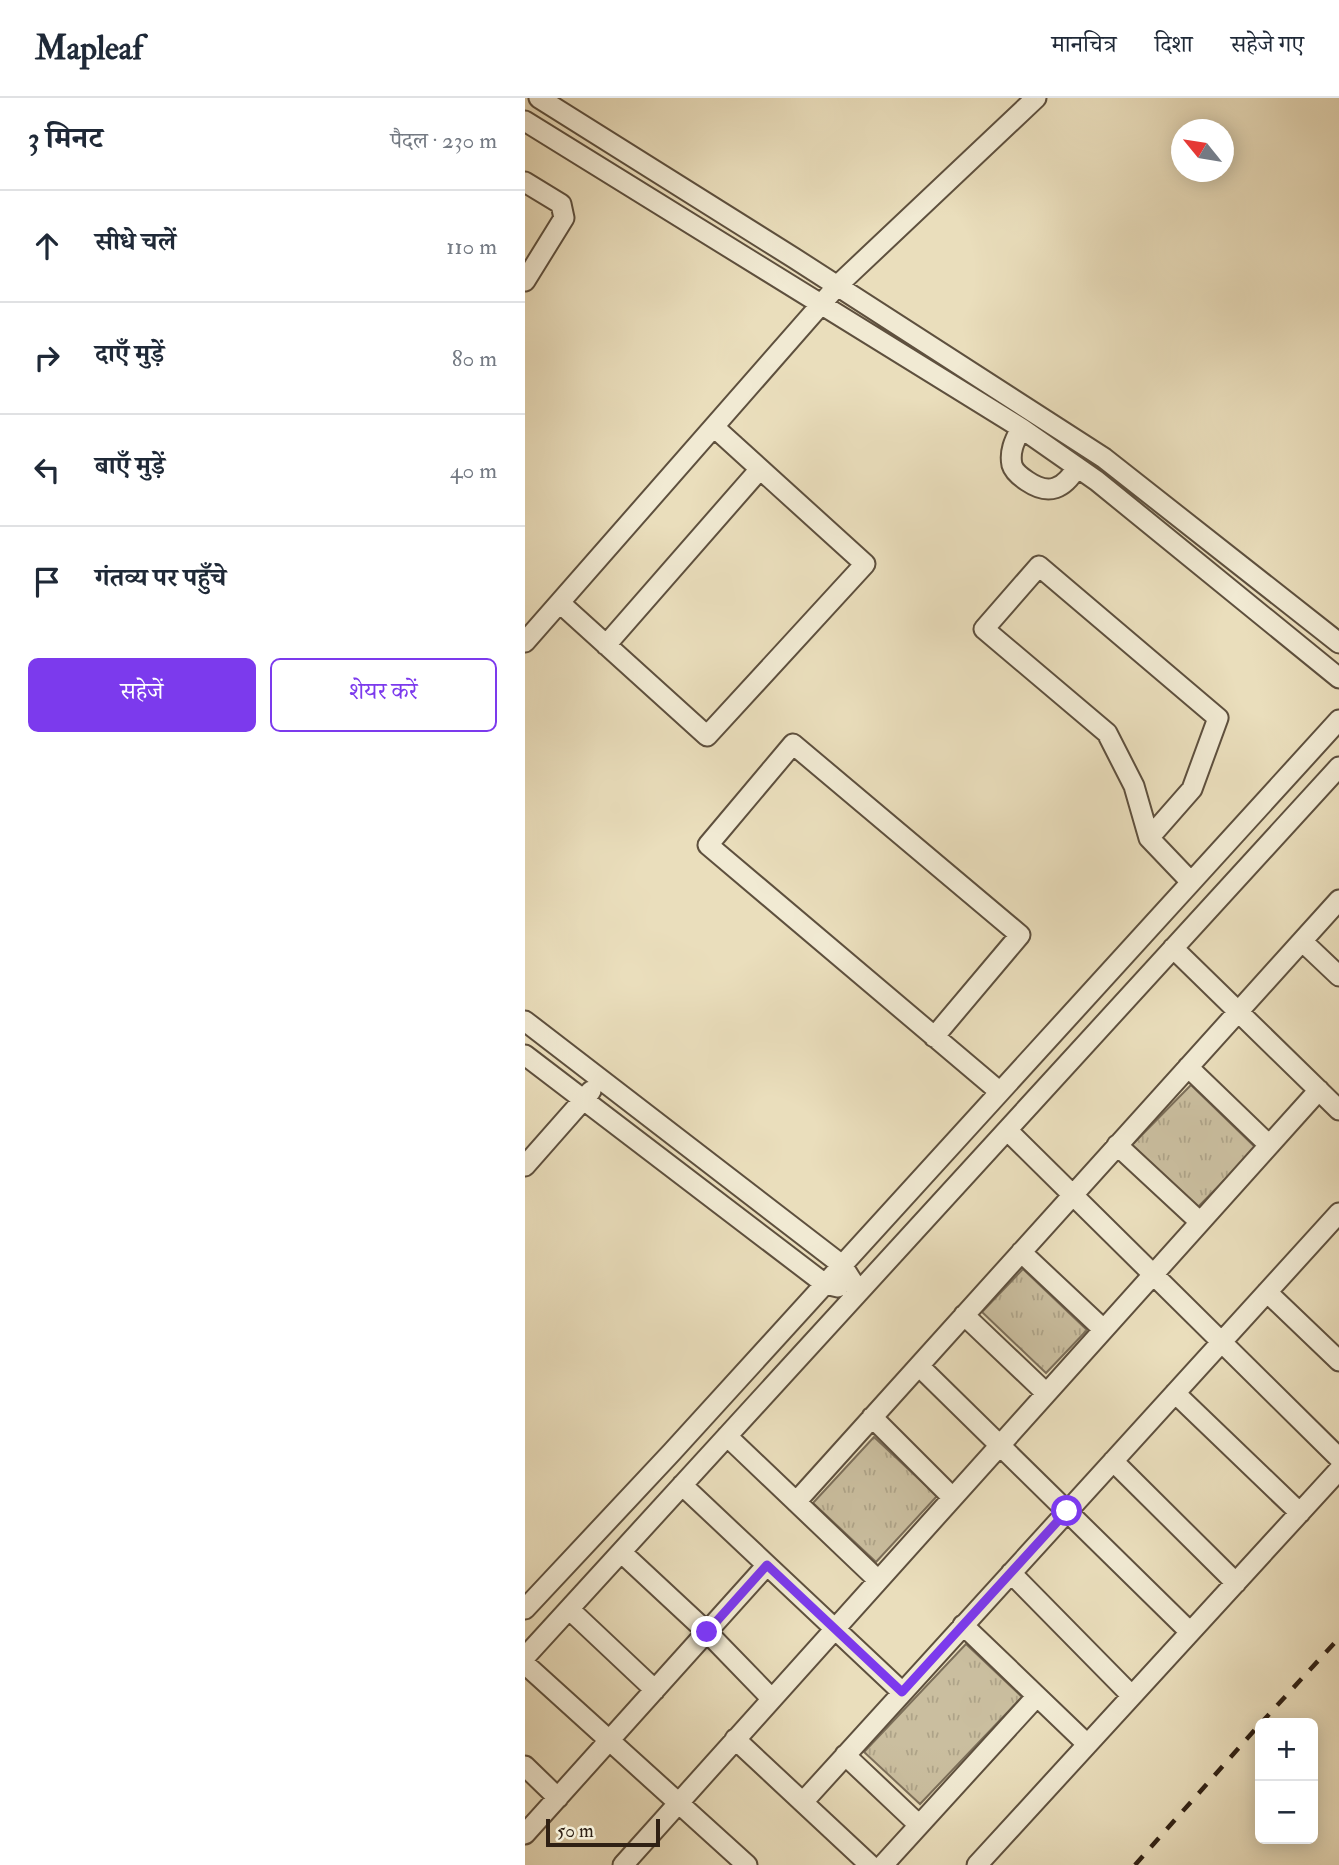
<!DOCTYPE html>
<html lang="hi">
<meta charset="utf-8">
<style>
:root{--surface:#fff;--page:#f6f6f7;--text:#1f2937;--muted:#747a83;--line:#e0e1e3;--accent:#7c3aed}
body{margin:0;font-family:"IM FELL Double Pica","Noto Serif Devanagari",serif;background:var(--page);color:var(--text)}
.controls{position:absolute;right:21px;bottom:21px;display:grid;overflow:hidden;border-radius:10px;box-shadow:0 4px 18px #0003}
.controls button{width:63px;height:63px;display:grid;place-items:center;padding:0;border:0;border-bottom:2px solid var(--line);background:var(--surface);color:var(--text);font:35px sans-serif}
.compass{position:absolute;left:646px;top:21px;width:63px;height:63px;border-radius:50%;background:var(--surface);box-shadow:0 4px 18px #0003;rotate:300deg}
.scale{position:absolute;left:21px;bottom:18px;width:114px;box-sizing:border-box;padding-left:7px;border:4px solid #2f2014;border-top:0;font-size:19px;line-height:24px;white-space:nowrap;color:#2f2014;-webkit-text-stroke:5px #f1ead3;paint-order:stroke}
.stop{position:absolute;width:21px;height:21px;margin:-16px;border:5px solid #7c3aed;border-radius:50%;background:#fff}
.stop.end{background:#7c3aed;border-color:#fff;box-shadow:0 2px 7px #0008}
.list{margin:0;padding:0;list-style:none}
h2{display:flex;justify-content:space-between;align-items:center;height:91px;margin:0;padding:0 28px;font-size:30px}
h2 small{font-size:23px;font-weight:400;color:var(--muted)}
.list li{display:grid;grid-template-columns:46px 1fr auto;gap:21px;align-items:center;box-sizing:border-box;height:112px;padding:0 28px;border-top:2px solid var(--line)}
.list b{display:block;font-size:26px;white-space:nowrap}
.list em{font-size:23px;font-style:normal;color:var(--muted)}
.actions{display:flex;gap:14px;padding:21px 28px}
.actions a{flex:1;padding:16px 0;border:2px solid var(--accent);border-radius:10px;text-align:center;font-size:24px;color:var(--accent)}
.actions .main{background:var(--accent);color:#fff}
.icon{flex:none;width:38px;height:38px;fill:none;stroke:currentColor;stroke-width:2;stroke-linecap:round;stroke-linejoin:round}
.map{position:relative;flex:none;width:814px;height:1767px;overflow:hidden}
header{display:flex;align-items:center;gap:42px;box-sizing:border-box;height:98px;padding:0 35px;background:var(--surface);border-bottom:2px solid var(--line)}
header strong{font-size:33px}
nav{display:flex;gap:38px;margin-inline-start:auto;font-size:24px}
main{display:flex}
aside{flex:1;background:var(--surface)}
.map>svg:first-child{display:block}
.grass{fill:url(#grass-tufts);stroke:#7c6f5a;stroke-width:2}
.lines{fill:none;stroke-linecap:round;stroke-linejoin:round}
.minor-casing{stroke:#5e503e;stroke-width:23}
.minor{stroke:#f1ead3;stroke-width:19}
.rail{stroke:#2f2014;stroke-width:4.5;stroke-dasharray:12 12;stroke-linecap:butt}
.route{stroke:#7c3aed;stroke-width:9}
</style>
<header>
<strong>Mapleaf</strong>
<nav><a>मानचित्र</a><a>दिशा</a><a>सहेजे गए</a></nav>
</header>
<main>
<aside>
<h2>3 मिनट<small>पैदल · 230 m</small></h2>
<ul class="list">
<li><svg class="icon" aria-label="ahead" viewBox="0 0 24 24"><path d="M12 20V5M6 11l6-6 6 6"/></svg><div><b>सीधे चलें</b></div><em>110 m</em></li>
<li><svg class="icon" aria-label="right" viewBox="0 0 24 24"><path d="M7 20v-9h11M14 6l5 5-5 5"/></svg><div><b>दाएँ मुड़ें</b></div><em>80 m</em></li>
<li><svg class="icon" aria-label="left" viewBox="0 0 24 24"><path d="M17 20v-9H6M10 6l-5 5 5 5"/></svg><div><b>बाएँ मुड़ें</b></div><em>40 m</em></li>
<li><svg class="icon" aria-label="arrive" viewBox="0 0 24 24"><path d="M6 21V4h12l-3 4 3 4H6"/></svg><div><b>गंतव्य पर पहुँचे</b></div></li>
</ul>
<div class="actions"><a class="main">सहेजें</a><a>शेयर करें</a></div>
</aside>
<div class="map">
<svg width="814" height="1767" viewBox="0 0 814 1767">
<defs>
<pattern id="grass-tufts" width="24" height="20" patternUnits="userSpaceOnUse" patternTransform="scale(1.75)"><rect width="24" height="20" fill="#cabe9f"/><path d="M3 7l-1-3M5 7V3M7 7l1-3M15 17l-1-3M17 17v-4M19 17l1-3" fill="none" stroke="#aea388"/></pattern>
</defs>
<rect width="100%" height="100%" fill="#eadebc"/>
<filter id="stains"><feTurbulence type="fractalNoise" baseFrequency=".00286" numOctaves="4"/><feColorMatrix values="0 0 0 0 .2 0 0 0 0 .09 0 0 0 0 .02 0 0 0 .5 -.17"/></filter>
<radialGradient id="worn" r=".72"><stop offset=".6" stop-color="#630" stop-opacity="0"/><stop offset="1" stop-color="#630" stop-opacity=".3"/></radialGradient>
<path class="grass" d="M666,987L731,1050L672,1110L607,1047Z
M498,1171L562,1232L521,1275L457,1214Z
M349,1339L412,1398L351,1464L288,1405Z
M441,1546L497,1599L395,1706L339,1654Z"/>
<g class="lines">
<defs>
<path id="minor" d="M14,0L269,160L579,360L814,545
M0,23L496,330L572,383L814,580
M0,84L36,106L39,120L0,183
M496,330C490,342 484,353 487,367C489,374 496,379 502,383C524,398 539,391 552,369
M35,505L182,638L340,466L189,329
M0,544L313,187L511,0
M81,547L235,371
M624,740L667,691L693,620L514,468L459,531L582,635L609,688L624,740L666,784
M777,843L814,878
M648,850L814,1012
M0,923L317,1167L334,1194
M409,939L495,837L268,646L183,747L475,994
M0,957L300,1186L313,1189
M663,969L744,1047
M482,1032L814,1360
M592,1047L675,1124
M0,1068L66,993
M496,1154L578,1231
M742,1194L814,1263
M439,1217L521,1295
M394,1268L665,1534
M650,1295L775,1415
M347,1319L427,1399
M202,1338L353,1482
M588,1363L711,1485
M157,1387L377,1594
M271,1404L814,802
M96,1454L182,1534L247,1601
M486,1475L607,1598
M0,1511L147,1354L814,622
M44,1511L130,1592
M438,1527L562,1646
M0,1559L814,669
M0,1566L222,1767
M210,1641L345,1767
M320,1657L394,1727
M0,1668L33,1700
M278,1704L814,1115
M0,1736L242,1467
M98,1767L794,992
M358,1767L512,1598
M452,1767L814,1372"/>
</defs>
<use href="#minor" class="minor-casing"/>
<use href="#minor" class="minor"/>
<path class="rail" d="M736,1625L814,1540
M610,1767L735,1626"/>
</g>
<g class="lines">
<path class="route" d="M182,1534L242,1467L377,1594L542,1413"/>
</g>
<rect width="100%" height="100%" filter="url(#stains)"/>
<rect width="100%" height="100%" fill="url(#worn)"/>
</svg>
<div class="controls">
<button>+</button>
<button>−</button>
</div>
<svg class="compass" viewBox="-18 -18 36 36"><path d="M0-13l5 13h-10z" fill="#e53935"/><path d="M0 13l5-13h-10z" fill="#747a83"/></svg>
<div class="scale">50 m</div>
<div class="stop" style="left:542px;top:1413px"></div>
<div class="stop end" style="left:182px;top:1534px"></div>
</div>
</main>
